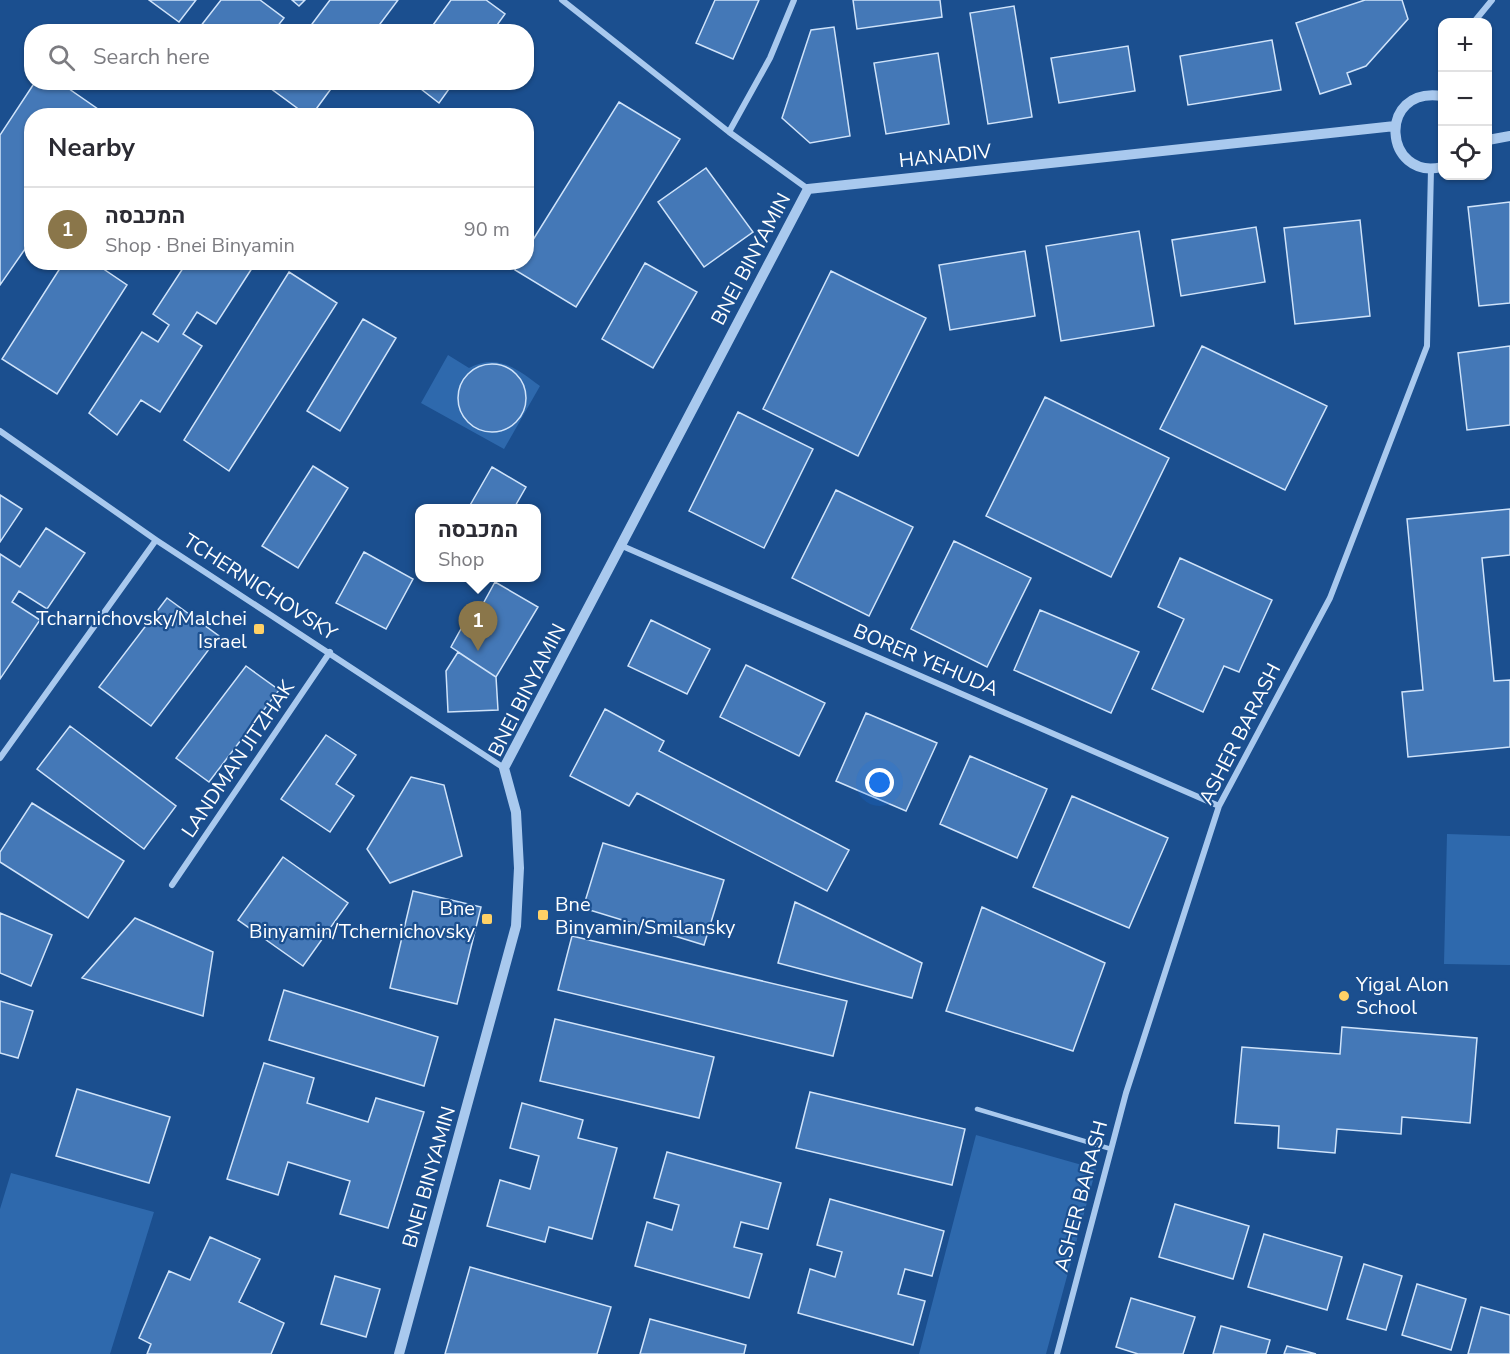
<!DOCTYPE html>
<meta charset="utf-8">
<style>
:root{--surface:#fff;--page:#f7f7f7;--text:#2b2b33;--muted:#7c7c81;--line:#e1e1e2;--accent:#8a764a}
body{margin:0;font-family:"Nunito Sans",Heebo,sans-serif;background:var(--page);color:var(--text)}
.controls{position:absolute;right:18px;top:18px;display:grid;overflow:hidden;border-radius:12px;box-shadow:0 2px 4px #0004}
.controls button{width:54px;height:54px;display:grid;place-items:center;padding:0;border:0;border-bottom:2px solid var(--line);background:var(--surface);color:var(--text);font:30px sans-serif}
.you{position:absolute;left:880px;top:783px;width:21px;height:21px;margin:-15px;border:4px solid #fff;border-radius:50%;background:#1a73e8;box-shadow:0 0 0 9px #1a73e833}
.badge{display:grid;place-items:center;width:39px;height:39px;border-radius:50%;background:var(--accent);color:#fff;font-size:20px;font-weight:700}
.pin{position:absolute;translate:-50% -50px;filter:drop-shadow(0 2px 3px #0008)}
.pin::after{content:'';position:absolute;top:32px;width:21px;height:18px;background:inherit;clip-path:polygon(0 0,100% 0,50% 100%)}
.popup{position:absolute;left:415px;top:504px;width:126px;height:78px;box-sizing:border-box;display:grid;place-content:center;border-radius:12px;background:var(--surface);filter:drop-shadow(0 2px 4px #0005);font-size:20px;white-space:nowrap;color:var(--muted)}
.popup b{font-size:22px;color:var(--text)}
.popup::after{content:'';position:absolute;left:50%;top:100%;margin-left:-12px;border:12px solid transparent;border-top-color:var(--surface)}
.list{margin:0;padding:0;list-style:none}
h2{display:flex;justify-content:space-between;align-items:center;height:78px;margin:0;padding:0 24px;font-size:26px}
h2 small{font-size:20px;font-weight:400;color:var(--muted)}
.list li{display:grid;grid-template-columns:39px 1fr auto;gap:18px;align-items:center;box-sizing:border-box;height:84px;padding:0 24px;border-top:2px solid var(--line)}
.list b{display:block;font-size:22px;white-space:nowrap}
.list p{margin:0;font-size:20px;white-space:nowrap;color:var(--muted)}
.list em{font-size:20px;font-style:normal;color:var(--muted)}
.icon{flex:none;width:33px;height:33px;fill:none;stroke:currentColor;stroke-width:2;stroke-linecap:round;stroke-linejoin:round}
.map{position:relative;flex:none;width:1510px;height:1354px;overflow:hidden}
.search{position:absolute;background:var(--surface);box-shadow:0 2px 4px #0004;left:24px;top:24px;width:510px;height:66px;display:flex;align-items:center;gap:15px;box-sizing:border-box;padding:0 21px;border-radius:24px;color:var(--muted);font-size:22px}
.panel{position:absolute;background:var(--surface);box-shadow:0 2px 4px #0004;left:24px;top:108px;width:510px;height:162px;border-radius:24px}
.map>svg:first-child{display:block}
.green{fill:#2e69ad}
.building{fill:#4478b7;stroke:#cfe3fa;stroke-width:1.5}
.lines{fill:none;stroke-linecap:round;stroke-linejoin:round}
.service{stroke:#a9c9ee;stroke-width:4.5}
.minor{stroke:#a9c9ee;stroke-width:6}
.tertiary{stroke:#a9c9ee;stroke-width:10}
.poi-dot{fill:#ffd166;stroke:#1b4f8f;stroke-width:2}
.labels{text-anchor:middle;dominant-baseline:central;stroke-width:4.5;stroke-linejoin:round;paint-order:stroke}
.street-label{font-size:20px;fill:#fff;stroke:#1b4f8f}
.poi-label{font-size:20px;fill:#fff;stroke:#1b4f8f;text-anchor:end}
</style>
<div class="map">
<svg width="1510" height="1354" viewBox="0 0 1510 1354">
<rect width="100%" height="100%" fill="#1b4f8f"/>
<path class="green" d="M448,355L469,368C498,353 517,369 540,386L504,449L421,403Z
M1447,834L1510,836V965L1444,964Z
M976,1135L1096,1169L1046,1354H919Z
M11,1173L154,1212L110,1354H0V1209Z"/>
<path class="building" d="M149,0H196L179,22Z
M221,0H260L284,18L273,32H196Z
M292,0H305L299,6Z
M330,0H398L374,32H306Z
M451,0H486L505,14L492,32H428Z
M715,0H759L733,59L696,43Z
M853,0H940L942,17L857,29Z
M1365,0H1402L1408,19L1366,66L1347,73L1351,84L1320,94L1296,23Z
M1014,6L1032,117L988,124L970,13Z
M834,27L850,136L810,143L782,118L811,30Z
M1272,40L1281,90L1188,105L1180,56Z
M1128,46L1135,91L1059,103L1051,58Z
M938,53L949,124L886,134L874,63Z
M35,82H59L108,116H32V239L0,285V135Z
M268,82H336L311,116H308L266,85Z
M412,82H454L439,103Z
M619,102L680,139L576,307L515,270L519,262H526V251Z
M706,168L753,232L704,267L658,202Z
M1510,202V303L1479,306L1468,207Z
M1360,220L1370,316L1295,324L1284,228Z
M1256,227L1265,282L1181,296L1172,240Z
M1139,231L1154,326L1061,341L1046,246Z
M1025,251L1035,316L950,330L939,265Z
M64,262H93L127,285L57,394L2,359Z
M187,262H256L216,324L197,312L183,334L202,346L160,412L141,400L117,435L89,413L142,332L158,342L169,325L153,314Z
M645,263L697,292L653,368L602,339Z
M831,271L926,318L858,456L763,409Z
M289,272L337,303L229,471L184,440Z
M363,319L396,338L340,431L307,411Z
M1202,346L1327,406L1285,490L1160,429Z
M1510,346V425L1467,430L1458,353Z
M458 398a34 34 0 1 1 68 0a34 34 0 1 1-68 0Z
M1045,397L1169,458L1111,577L986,516Z
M738,412L813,449L764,548L689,511Z
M313,466L348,488L298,568L262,546Z
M492,467L526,487L514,508L469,507Z
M836,490L913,527L869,616L792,578Z
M0,495L22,509L0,542Z
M1510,509V555L1482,558L1494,681L1510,680V747L1408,757L1402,692L1423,690L1407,519Z
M1510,509V555L1482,558L1494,681L1510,680V747L1408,757L1402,692L1423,690L1407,519Z
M46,528L85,553L47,609L19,591L12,602L40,620L0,679V554L20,567Z
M954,541L1031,578L987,667L911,629Z
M364,552L413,579L386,629L336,603Z
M1180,558L1272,600L1239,672L1224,666L1203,712L1152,689L1184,619L1158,607Z
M495,582L538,607L496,677L451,647L467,618L473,622Z
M167,598L219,636L151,726L99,687Z
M1040,610L1139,652L1111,713L1014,670Z
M651,620L710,649L687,694L628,666Z
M458,652L496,677L498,710L448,712L446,671Z
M746,665L825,703L799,756L720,717Z
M246,666L279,690L209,782L176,758Z
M605,709L664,741L659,751L849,850L827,891L637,793L629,806L570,776Z
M866,713L937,743L906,811L836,781Z
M70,726L176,806L144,849L37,769Z
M326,735L356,755L336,784L354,796L330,832L281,799Z
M970,756L1047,789L1017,858L940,824Z
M411,777L444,785L462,856L390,883L367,849Z
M1072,796L1168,838L1129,928L1033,887Z
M32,803L124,861L88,918L0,862V852Z
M603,843L724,880L704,945L583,908Z
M283,857L348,903L303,966L238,920Z
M413,891L481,907L457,1004L390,988Z
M795,902L922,963L912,998L778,963Z
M982,907L1105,963L1073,1051L946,1011Z
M0,913L52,935L31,986L0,973Z
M135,918L213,952L203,1016L82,978Z
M572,936L847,1001L833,1056L558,990Z
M284,990L438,1037L424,1086L269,1040Z
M0,1001L33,1011L18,1058L0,1053Z
M555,1019L714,1057L699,1118L540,1081Z
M1342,1027L1477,1038L1470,1123L1402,1117L1401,1134L1337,1129L1335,1153L1278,1148L1279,1126L1235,1123L1242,1047L1340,1054Z
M264,1063L314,1078L307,1103L368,1122L376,1098L424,1112L388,1228L340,1214L350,1181L288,1162L278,1195L227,1179Z
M77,1089L170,1117L149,1183L56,1156Z
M810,1092L965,1129L952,1185L796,1148Z
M522,1103L583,1120L578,1138L617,1148L592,1239L549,1227L545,1242L487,1226L500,1180L530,1189L539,1156L510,1148Z
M667,1152L781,1183L768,1229L741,1222L734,1247L762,1254L749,1298L635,1266L647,1222L672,1230L679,1205L654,1198Z
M830,1199L944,1231L932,1276L905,1269L898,1294L925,1301L913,1345L798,1313L810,1269L835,1277L842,1252L817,1245Z
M1175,1204L1249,1226L1233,1279L1159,1257Z
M1264,1234L1342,1257L1327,1310L1248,1287Z
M210,1237L260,1259L239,1302L284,1323L271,1354H147L151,1344L139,1338L169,1271L190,1280Z
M1364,1264L1402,1276L1386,1330L1347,1319Z
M470,1267L611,1307L597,1354H445Z
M335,1276L380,1289L366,1337L321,1324Z
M1417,1284L1466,1299L1451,1350L1402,1335Z
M1131,1298L1195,1317L1183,1354H1138L1116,1347Z
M1481,1307L1510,1315V1354H1468Z
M650,1319L746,1345L744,1354H640Z
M1221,1326L1270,1340L1266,1354H1213Z
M1287,1346L1316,1354H1284Z"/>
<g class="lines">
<path class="service" d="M977,1109L1111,1149"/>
<path class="minor" d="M562,0L729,132L808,189
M1474,22L1492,0
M729,132L770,58L794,0
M0,431L156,540L504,768
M620,545L1219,806
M0,758L156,540
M172,885L330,652
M1057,1354L1126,1093L1219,806L1330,598L1427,346L1431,169"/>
<path class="tertiary" d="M1442,96C1376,86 1384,181 1442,167
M1488,140L1510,136
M399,1354L516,926L519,868L516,812L504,768L808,189L1395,126"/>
</g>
<g class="poi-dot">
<rect x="253" y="623" width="12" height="12" rx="3"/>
<rect x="537" y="909" width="12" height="12" rx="3"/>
<rect x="481" y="913" width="12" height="12" rx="3"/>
<circle cx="1344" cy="996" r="6"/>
</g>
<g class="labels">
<g class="street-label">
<text transform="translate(945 156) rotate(-6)">HANADIV</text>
<text transform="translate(751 259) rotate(-62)">BNEI BINYAMIN</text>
<text transform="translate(260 587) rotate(33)">TCHERNICHOVSKY</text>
<text transform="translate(926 660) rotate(23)">BORER YEHUDA</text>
<text transform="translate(527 690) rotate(-63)">BNEI BINYAMIN</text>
<text transform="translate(1240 734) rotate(-63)">ASHER BARASH</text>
<text transform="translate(238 759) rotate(-56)">LANDMAN JITZHAK</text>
<text transform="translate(429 1177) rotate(-74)">BNEI BINYAMIN</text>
<text transform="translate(1081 1196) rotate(-75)">ASHER BARASH</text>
</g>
<g class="poi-label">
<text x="247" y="618">Tcharnichovsky/Malchei<tspan x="247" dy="23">Israel</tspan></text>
<text x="555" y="904" text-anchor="start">Bne<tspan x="555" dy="23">Binyamin/Smilansky</tspan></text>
<text x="475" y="908">Bne<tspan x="475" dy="23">Binyamin/Tchernichovsky</tspan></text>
<text x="1356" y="984" text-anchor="start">Yigal Alon<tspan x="1356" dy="23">School</tspan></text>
</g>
</g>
</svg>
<div class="controls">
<button>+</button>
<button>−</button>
<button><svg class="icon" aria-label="locate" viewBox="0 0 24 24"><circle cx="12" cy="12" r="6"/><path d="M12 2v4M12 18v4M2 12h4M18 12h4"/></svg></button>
</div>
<div class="you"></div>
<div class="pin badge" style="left:478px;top:651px">1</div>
<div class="popup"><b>המכבסה</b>Shop</div>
<div class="search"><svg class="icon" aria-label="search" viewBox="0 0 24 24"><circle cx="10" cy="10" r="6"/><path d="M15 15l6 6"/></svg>Search here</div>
<section class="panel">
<h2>Nearby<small></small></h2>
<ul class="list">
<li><span class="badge">1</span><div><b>המכבסה</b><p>Shop · Bnei Binyamin</p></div><em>90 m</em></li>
</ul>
</section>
</div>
